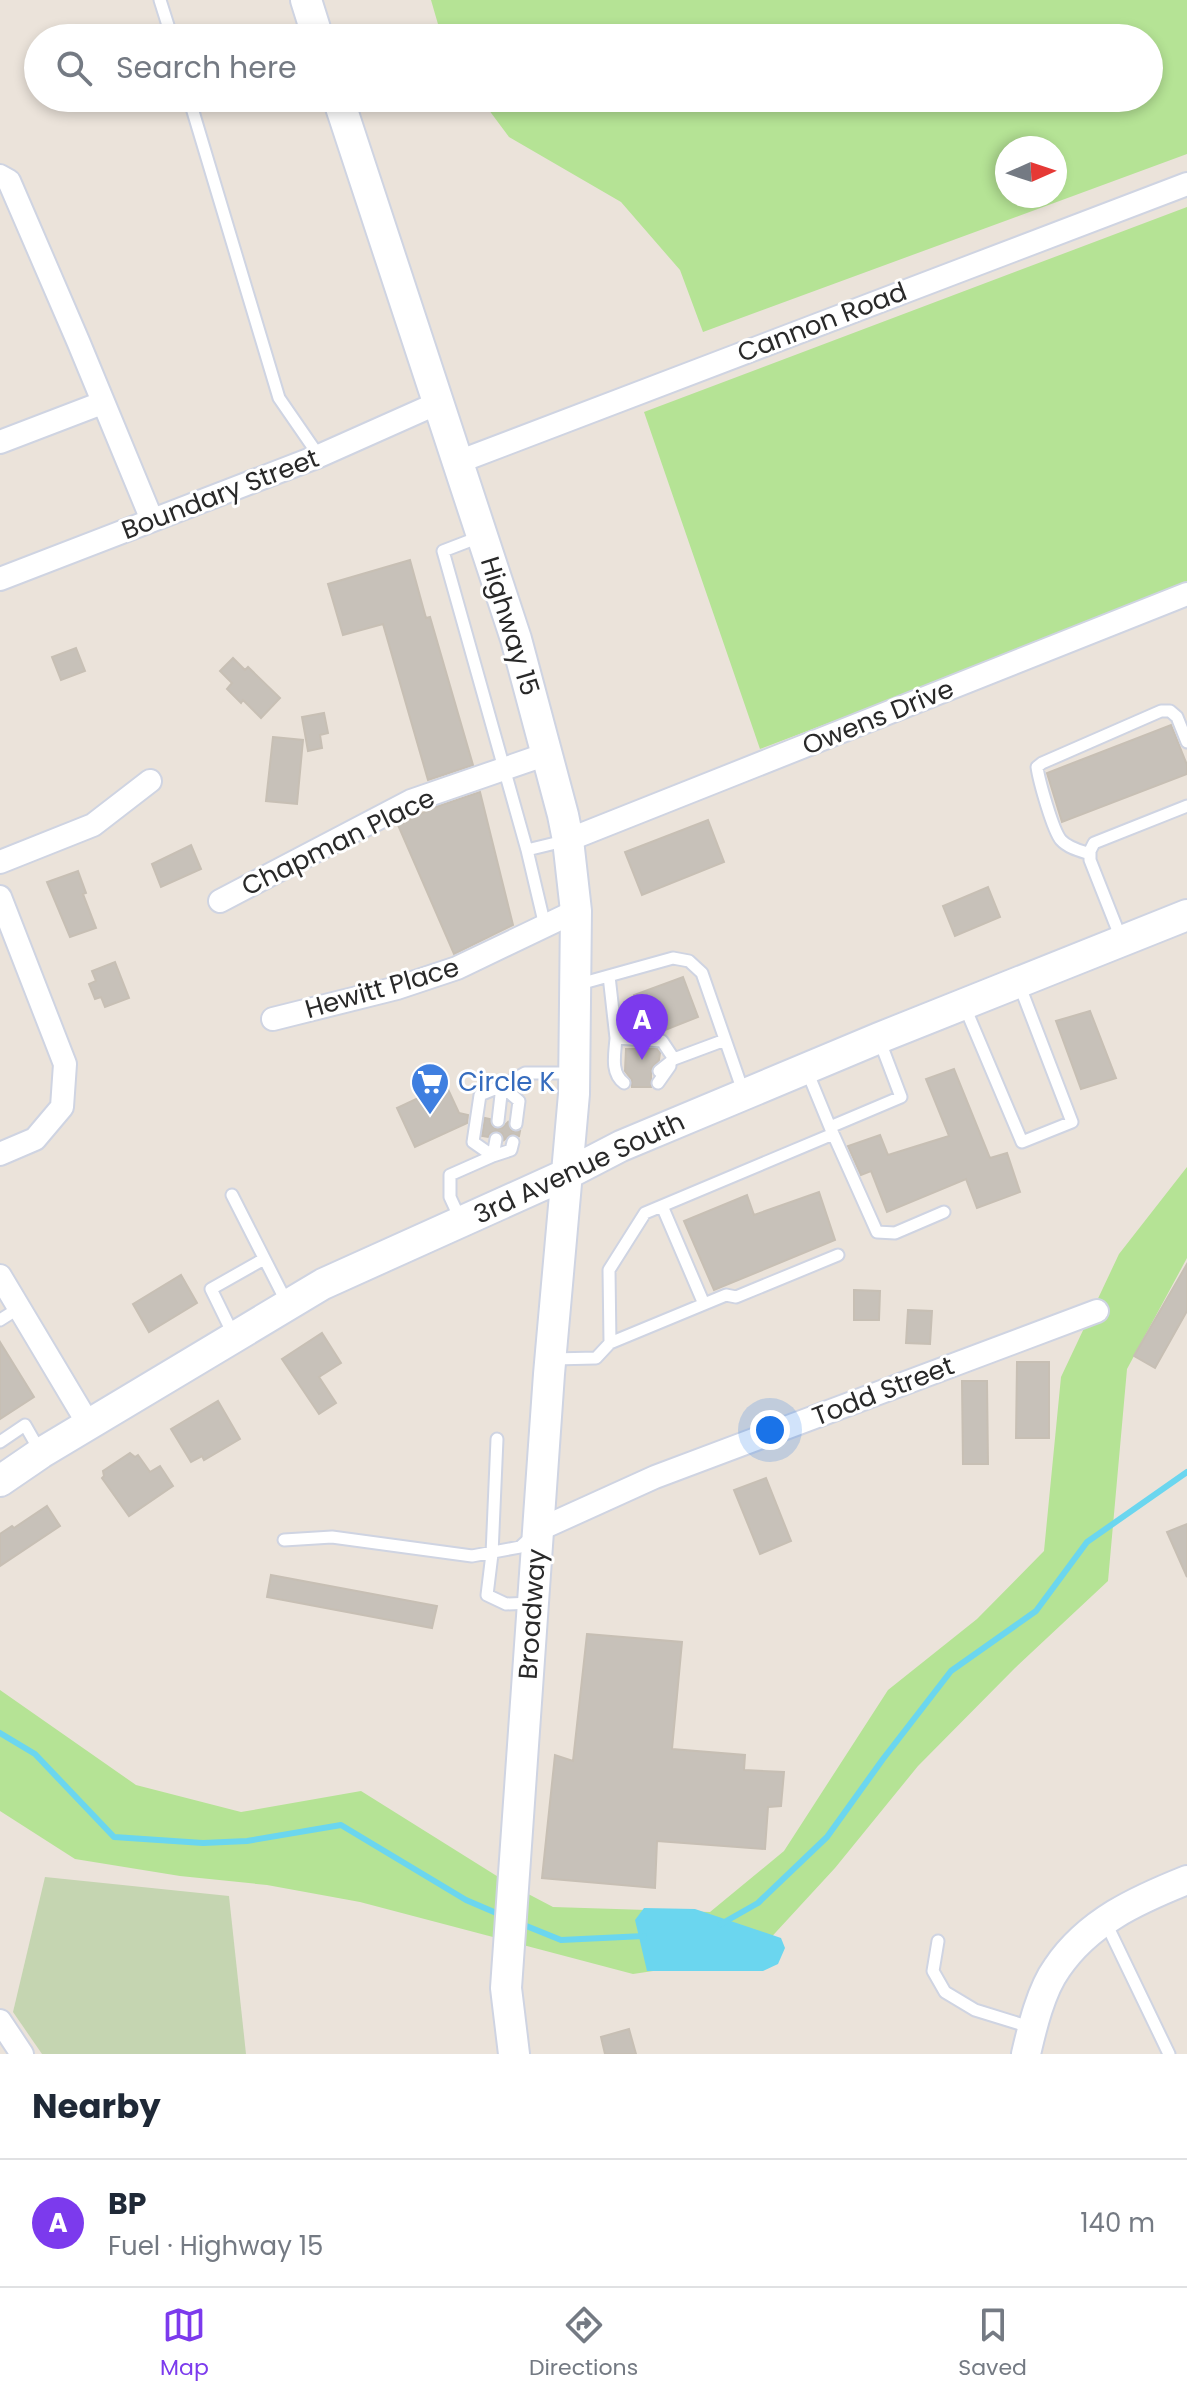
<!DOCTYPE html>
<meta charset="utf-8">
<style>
:root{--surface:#fff;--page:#f6f6f7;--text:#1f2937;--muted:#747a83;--line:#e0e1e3;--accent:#7c3aed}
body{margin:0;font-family:Poppins,sans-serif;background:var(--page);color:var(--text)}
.compass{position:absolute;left:995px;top:136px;width:72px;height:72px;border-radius:50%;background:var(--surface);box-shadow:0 4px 12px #0003;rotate:87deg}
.you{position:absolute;left:770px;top:1430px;width:28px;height:28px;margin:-20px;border:6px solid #fff;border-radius:50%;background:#1a73e8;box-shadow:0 0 0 12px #1a73e833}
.badge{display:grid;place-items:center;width:52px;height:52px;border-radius:50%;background:var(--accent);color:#fff;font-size:26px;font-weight:700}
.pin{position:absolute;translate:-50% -66px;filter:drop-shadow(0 2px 4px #0008)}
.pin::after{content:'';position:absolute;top:42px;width:28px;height:24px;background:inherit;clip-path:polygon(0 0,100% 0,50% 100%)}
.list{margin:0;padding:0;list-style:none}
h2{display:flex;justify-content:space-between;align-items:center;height:104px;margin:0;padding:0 32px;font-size:34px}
h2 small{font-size:26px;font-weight:400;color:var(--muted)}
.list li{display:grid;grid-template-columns:52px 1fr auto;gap:24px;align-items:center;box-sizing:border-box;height:128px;padding:0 32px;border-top:2px solid var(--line)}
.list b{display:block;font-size:30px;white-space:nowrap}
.list p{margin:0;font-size:26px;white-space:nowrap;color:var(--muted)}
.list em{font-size:26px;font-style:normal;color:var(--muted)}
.icon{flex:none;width:44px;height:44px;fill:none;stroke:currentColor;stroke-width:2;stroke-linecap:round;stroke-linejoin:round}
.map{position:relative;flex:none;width:1187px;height:2054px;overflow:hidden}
.search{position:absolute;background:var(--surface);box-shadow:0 4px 12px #0003;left:24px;right:24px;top:24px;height:88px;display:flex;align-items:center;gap:20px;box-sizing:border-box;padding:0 28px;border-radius:44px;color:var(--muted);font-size:30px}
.sheet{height:232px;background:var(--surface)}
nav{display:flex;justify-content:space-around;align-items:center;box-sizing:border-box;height:112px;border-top:2px solid var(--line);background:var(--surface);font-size:22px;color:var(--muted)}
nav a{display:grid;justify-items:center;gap:4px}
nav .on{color:var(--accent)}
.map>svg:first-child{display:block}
.green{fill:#b5e395;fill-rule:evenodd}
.cemetery{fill:#c5d5b1}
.water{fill:#6bd6ef}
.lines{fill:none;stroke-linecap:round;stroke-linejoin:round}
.stream{stroke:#6bd6ef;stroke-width:6}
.building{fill:#c7c1b9;stroke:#c7bfb4;stroke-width:2}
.service-casing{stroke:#cfd4e2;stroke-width:15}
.minor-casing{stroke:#cfd4e2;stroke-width:26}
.tertiary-casing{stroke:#cfd4e2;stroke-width:32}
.secondary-casing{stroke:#cfd4e2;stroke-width:34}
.service{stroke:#fff;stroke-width:11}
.minor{stroke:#fff;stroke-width:22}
.tertiary{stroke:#fff;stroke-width:28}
.secondary{stroke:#fff;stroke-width:30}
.labels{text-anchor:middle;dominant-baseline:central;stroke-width:6;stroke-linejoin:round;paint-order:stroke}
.street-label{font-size:26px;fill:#292929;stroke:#fff}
.shop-label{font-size:26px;fill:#366cbe;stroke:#fff;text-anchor:start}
</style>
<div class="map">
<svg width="1187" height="2054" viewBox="0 0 1187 2054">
<rect width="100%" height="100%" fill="#ebe3da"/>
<path class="green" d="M431,0H1187V154L703,332L680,270L621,202L509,137L480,98H1149V38H442ZM1007,148H1055V196H1007Z
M1187,207V587L760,749L644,412Z
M1187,1167V1258L1127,1369L1108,1581L1015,1668L918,1766L835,1868L754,1956L633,1974L360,1902L267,1885L180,1876L75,1859L0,1811V1690L136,1785L241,1812L361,1791L513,1886L553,1907L710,1912L784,1851L888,1690L977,1619L1044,1551L1061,1377L1119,1254Z"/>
<path class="cemetery" d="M45,1877L229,1896L246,2054H42L13,2012Z"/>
<path class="water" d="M644,1908L695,1909L781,1938L785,1948L778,1964L763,1971H647L635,1920Z"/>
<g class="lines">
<path class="stream" d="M0,1733L35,1754L114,1837L203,1843L247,1841L341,1825L466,1900L501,1915
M519,1923L561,1940L644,1936
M721,1924L758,1903L827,1837L883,1759L951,1671L1036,1611L1087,1542L1187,1472"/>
</g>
<path class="building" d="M410,560L426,618L430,617L473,765L428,780L383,624L343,635L328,584Z
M76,648L85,671L61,680L52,657Z
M233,658L245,670L248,667L280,698L261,718L243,700L241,703L227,689L232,683L220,671Z
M324,713L328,733L320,735L322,748L308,751L302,717Z
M1171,725L1187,765V774L1062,822L1047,773Z
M273,737L303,740L297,804L266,801Z
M480,792L513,925L454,954L398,825L433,808Z
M708,820L724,862L642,895L625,852Z
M191,845L201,869L161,887L152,864Z
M78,871L86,893L83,894L96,928L70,937L47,882Z
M988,887L1000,917L955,936L943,906Z
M115,962L129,998L105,1007L101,997L95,999L89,984L96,981L92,971Z
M683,977L698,1017L660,1032H647L634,995Z
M1090,1011L1116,1078L1081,1089L1056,1021Z
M626,1049H657L660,1053L659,1060L651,1069V1087H632V1080L625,1071Z
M954,1069L990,1158L1007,1153L1020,1192L977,1208L966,1179L887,1212L871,1171L861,1175L848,1146L880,1135L888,1155L949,1136L926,1079Z
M446,1085L459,1113L468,1115L467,1123L415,1147L397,1108Z
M485,1118L490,1119L491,1125L496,1129L502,1128L508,1122L512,1131H520L519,1136L511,1134L504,1140L502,1133L497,1131L490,1133L488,1137L482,1136Z
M819,1192L835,1240L714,1290L684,1221L747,1195L754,1215Z
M1187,1264V1311L1155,1368L1134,1356Z
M181,1275L197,1303L149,1332L133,1304Z
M854,1290L880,1291L879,1320H854Z
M908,1310L932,1311L930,1344L906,1343Z
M322,1333L341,1363L319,1377L336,1403L319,1414L282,1359Z
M0,1342L34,1397L0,1419Z
M1017,1362H1049V1438H1016Z
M962,1381H987L988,1464H963Z
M218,1401L240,1439L204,1460L202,1456L191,1462L171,1429Z
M130,1453L135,1457L138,1455L150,1472L160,1466L173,1486L129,1516L102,1478L104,1476L103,1471Z
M766,1478L791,1541L760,1554L734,1490Z
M47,1506L60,1526L0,1566V1534L12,1526L14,1528Z
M1187,1524V1577L1167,1532Z
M271,1575L437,1606L432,1628L267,1597Z
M587,1634L682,1642L672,1749L745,1755L744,1770L784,1772L781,1806L768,1807L765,1849L657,1841L655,1888L542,1878L555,1755L573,1761Z
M629,2029L636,2054H605L601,2037Z"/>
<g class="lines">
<defs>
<path id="service" d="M160,0L172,38
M189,98L279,398L319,456
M482,536L443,551L527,850L568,840
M527,850L545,926
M1090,854C1081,851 1068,848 1061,840C1053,831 1039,781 1037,767L1042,763L1161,711H1170L1177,717L1187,742
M1122,941L1090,860V851L1094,843L1187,806
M609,976L616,1038L662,1041L674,1059
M576,985L673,958L689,961L702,973L744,1094
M964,1005L1022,1142L1072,1122L1019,984
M616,1038C615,1053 610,1073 624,1083
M659,1071L674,1059L725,1040
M807,1071L830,1127L901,1097L879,1039
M658,1083L670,1066
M498,1121L502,1086L519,1101L516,1124
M830,1127L877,1232L895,1233L944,1212
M833,1134L645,1213L609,1270L610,1343L726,1295L736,1297L838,1255
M513,1142L511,1150L493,1156L473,1142L480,1095L502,1086L525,1073H573
M232,1195L288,1305
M662,1206L704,1304
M461,1221L450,1197V1175L493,1156L496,1139
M0,1320L19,1308
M233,1334L211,1289L264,1259
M553,1359L596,1358L610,1343
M497,1439L492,1554L487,1595L506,1604L532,1603
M0,1442L25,1425L41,1453
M284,1540L332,1537L472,1556L520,1547L532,1536
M1105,1921L1169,2054
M938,1941L933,1971L945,1992L975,2010L1030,2027"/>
<path id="minor" d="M0,176L9,181L78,341L152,520
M0,442L102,403
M458,462L1187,184
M0,579L319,456L438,403
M568,840L1187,594
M0,862L93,825L150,781
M0,897L65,1064L62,1107L35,1139L0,1154
M220,901L411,801L547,754
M273,1019L397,988L457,968L576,911
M0,1276L89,1425
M538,1530L655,1477L1097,1311
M0,2021L22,2054"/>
<path id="tertiary" d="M1026,2054C1032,2028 1041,1990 1057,1968C1088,1922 1137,1900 1187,1880"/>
<path id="secondary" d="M306,0L318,38
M338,98L516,639L563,815L568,840L576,911L574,1094L549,1374L506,1988L514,2054
M0,1481L41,1453L323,1284L567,1174L621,1146L879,1038L1187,915"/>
</defs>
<use href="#service" class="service-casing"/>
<use href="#minor" class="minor-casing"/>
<use href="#tertiary" class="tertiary-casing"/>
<use href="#secondary" class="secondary-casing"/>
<use href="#service" class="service"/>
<use href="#minor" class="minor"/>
<use href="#tertiary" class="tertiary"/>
<use href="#secondary" class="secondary"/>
</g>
<defs>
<symbol id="supermarket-pin" viewBox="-11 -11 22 30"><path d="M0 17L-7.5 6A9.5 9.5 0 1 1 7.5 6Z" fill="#3f7fe0" stroke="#fff"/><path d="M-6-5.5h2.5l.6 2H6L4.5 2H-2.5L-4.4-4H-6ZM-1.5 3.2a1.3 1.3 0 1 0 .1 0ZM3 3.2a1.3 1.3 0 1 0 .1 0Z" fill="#fff"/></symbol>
</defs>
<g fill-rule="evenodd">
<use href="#supermarket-pin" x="408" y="1060" width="44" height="60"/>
</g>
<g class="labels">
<g class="street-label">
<text transform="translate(822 322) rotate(-21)">Cannon Road</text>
<text transform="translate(220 494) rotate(-21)">Boundary Street</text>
<text transform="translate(510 626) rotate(73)">Highway 15</text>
<text transform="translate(878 717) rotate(-22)">Owens Drive</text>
<text transform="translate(338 842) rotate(-26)">Chapman Place</text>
<text transform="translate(382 988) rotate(-16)">Hewitt Place</text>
<text transform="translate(579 1168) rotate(-25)">3rd Avenue South</text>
<text transform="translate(883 1391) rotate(-21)">Todd Street</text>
<text transform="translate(532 1614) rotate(-86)">Broadway</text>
</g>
<g class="shop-label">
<text x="458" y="1082">Circle K</text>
</g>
</g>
</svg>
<svg class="compass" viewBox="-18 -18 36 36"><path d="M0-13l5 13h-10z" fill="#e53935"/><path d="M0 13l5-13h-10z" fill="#747a83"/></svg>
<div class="you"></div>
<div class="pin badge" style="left:642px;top:1060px">A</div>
<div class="search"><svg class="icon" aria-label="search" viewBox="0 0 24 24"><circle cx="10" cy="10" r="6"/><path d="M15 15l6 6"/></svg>Search here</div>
</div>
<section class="sheet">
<h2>Nearby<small></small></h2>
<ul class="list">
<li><span class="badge">A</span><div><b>BP</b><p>Fuel · Highway 15</p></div><em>140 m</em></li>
</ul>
</section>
<nav>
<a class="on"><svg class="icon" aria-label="map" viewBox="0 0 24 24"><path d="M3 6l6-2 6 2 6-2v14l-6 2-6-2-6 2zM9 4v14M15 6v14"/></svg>Map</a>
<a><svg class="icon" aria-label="directions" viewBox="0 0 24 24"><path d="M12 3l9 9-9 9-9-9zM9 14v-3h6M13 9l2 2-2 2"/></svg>Directions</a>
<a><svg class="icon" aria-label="saved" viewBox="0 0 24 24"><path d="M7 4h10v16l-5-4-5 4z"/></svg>Saved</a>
</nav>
